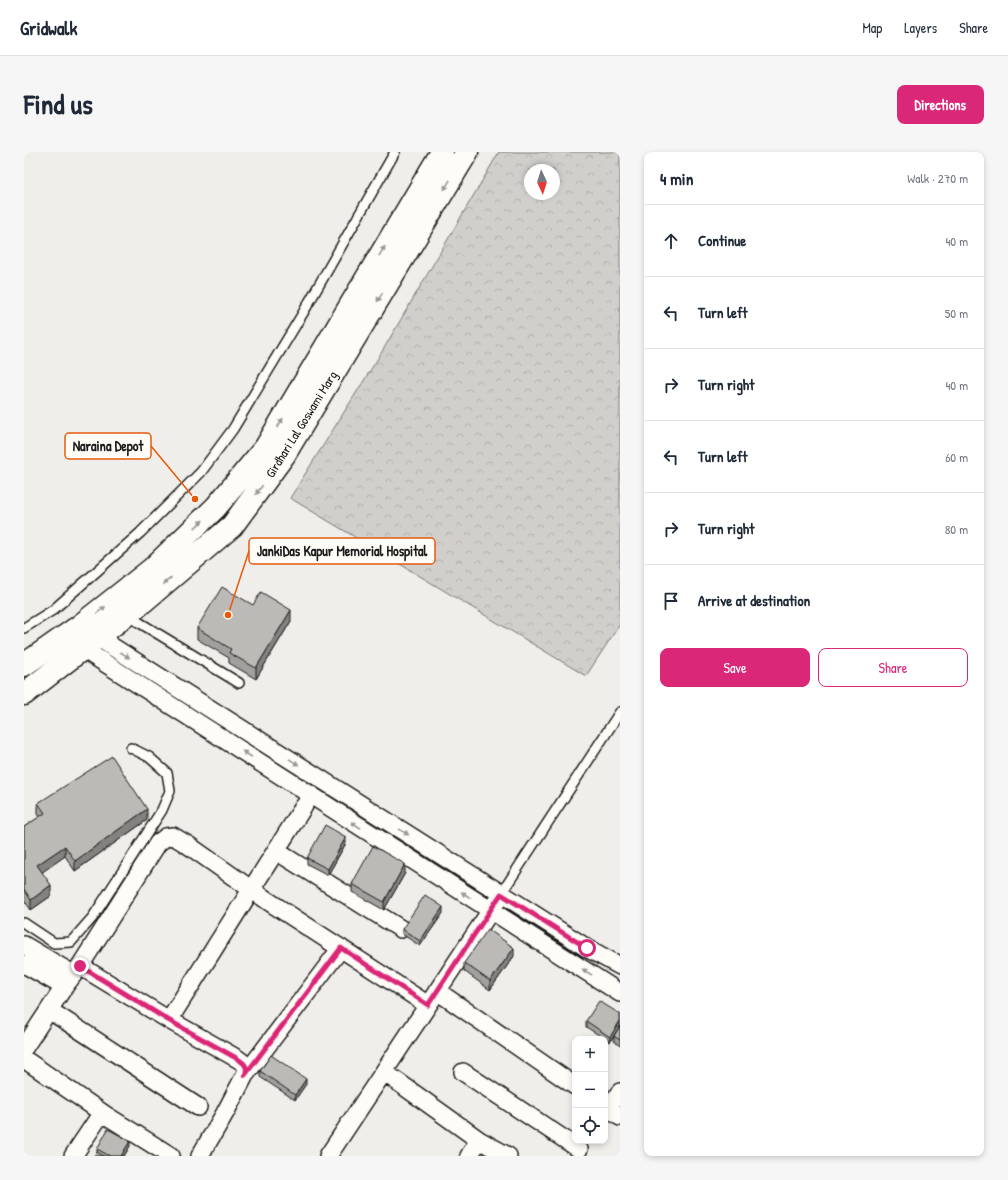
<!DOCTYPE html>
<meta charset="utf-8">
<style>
:root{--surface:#fff;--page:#f6f6f7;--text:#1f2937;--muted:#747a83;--line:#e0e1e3;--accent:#db2777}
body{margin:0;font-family:"Patrick Hand",sans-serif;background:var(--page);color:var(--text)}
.controls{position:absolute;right:12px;bottom:12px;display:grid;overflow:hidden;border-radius:8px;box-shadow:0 2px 6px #0003}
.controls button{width:36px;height:36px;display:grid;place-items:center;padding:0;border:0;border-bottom:1px solid var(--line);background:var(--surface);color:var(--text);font:20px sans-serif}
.compass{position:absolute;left:500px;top:12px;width:36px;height:36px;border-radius:50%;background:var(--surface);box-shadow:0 2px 6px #0003;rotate:176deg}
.stop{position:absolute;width:12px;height:12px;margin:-9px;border:3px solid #db2777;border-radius:50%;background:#fff}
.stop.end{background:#db2777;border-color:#fff;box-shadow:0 1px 4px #0008}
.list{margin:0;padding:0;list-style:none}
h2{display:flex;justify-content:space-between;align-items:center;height:52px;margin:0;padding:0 16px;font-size:17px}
h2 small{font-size:13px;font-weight:400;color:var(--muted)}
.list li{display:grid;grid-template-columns:26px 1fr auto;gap:12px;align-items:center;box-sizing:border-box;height:72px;padding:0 16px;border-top:1px solid var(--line)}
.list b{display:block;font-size:15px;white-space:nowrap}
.list em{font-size:13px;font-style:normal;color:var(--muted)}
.actions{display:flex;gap:8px;padding:12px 16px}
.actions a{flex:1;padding:9px 0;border:1px solid var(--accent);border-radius:8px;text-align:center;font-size:14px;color:var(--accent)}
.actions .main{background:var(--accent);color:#fff}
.icon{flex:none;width:22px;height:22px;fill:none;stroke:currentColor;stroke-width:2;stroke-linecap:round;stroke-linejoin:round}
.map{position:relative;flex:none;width:596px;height:1004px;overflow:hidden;border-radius:8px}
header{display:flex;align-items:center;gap:24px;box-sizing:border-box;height:56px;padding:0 20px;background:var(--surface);border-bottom:1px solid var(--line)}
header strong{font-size:19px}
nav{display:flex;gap:22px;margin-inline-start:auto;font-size:14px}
.intro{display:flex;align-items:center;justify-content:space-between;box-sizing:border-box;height:96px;padding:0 24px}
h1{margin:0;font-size:28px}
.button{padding:10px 18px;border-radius:8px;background:var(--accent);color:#fff;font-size:14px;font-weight:700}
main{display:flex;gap:24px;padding:0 24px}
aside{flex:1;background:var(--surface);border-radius:8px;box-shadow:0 2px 6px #0003}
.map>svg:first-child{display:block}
.park{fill:url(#park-crowns);stroke:#767674;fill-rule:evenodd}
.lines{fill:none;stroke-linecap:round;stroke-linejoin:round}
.service-casing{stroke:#1c1c1c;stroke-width:12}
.minor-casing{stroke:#1c1c1c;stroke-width:20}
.secondary-casing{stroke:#1c1c1c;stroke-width:25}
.service{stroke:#fdfcf7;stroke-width:9}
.minor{stroke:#fdfcf7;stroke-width:17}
.secondary{stroke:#fdfcf7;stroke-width:22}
.wall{fill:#a1a09d;stroke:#1c1c1c}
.shaded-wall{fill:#83827f;stroke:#1c1c1c}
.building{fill:#bbbab6;stroke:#1c1c1c}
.oneway{fill:#989794}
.route{stroke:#db2777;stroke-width:5}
.labels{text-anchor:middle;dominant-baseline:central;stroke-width:3.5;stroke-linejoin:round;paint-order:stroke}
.street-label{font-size:13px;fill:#1c1c1c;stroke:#fdfcf7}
.leader{fill:none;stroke:#e8590c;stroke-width:1.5}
.callout-dot{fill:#e8590c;stroke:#fdfcf7;stroke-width:1.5}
.callout{fill:#fdfcf7;stroke:#e8590c;stroke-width:1.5}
.callout-label{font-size:14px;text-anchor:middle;font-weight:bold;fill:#1c1c1c}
</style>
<header>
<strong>Gridwalk</strong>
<nav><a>Map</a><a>Layers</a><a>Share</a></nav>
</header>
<div class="intro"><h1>Find us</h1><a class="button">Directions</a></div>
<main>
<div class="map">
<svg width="596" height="1004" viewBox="0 0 596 1004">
<defs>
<pattern id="park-crowns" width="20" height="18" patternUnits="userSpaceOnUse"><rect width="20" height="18" fill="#d0cfcc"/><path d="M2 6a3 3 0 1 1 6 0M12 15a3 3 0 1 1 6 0" fill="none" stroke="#b2b1af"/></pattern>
</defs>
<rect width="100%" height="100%" fill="#f0eeea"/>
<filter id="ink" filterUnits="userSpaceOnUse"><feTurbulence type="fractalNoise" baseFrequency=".025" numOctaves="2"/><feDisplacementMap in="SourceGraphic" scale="8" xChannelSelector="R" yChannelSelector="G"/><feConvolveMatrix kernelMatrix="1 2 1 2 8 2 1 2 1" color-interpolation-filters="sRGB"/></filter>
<g filter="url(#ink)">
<path class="park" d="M475,0H596V472L562,524L266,346L356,203ZM506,18H530V42H506Z"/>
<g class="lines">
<defs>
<path id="service" d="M103,463L215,531
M0,476L29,458L116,381L177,320L209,277L279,161L371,0
M477,742L596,560
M0,771L30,791L47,790L69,765L138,658L146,639L143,621L125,605L107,596"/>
<path id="minor" d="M64,478L73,485L563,796L596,814
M50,489L59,497L596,841
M252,699L377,777
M0,793L49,822
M0,812L40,835
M56,814L145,868L280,654
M413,839L551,934
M25,858L174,955
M145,868L214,907C220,911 223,913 222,921L201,961L176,1004
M0,896L40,835L56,814L134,691L142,685L149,684L164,693L244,749L404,853
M0,907L83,964
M360,920L455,988L445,1004
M439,920L555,997
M221,923L317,796
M581,955L596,965
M581,960L596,940
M455,988L484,1004
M49,1004L75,965L83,964L147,1004
M304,1004L473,749"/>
<path id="secondary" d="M0,513L57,473L128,417L192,355L242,295L418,0
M0,542L115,453L208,374L260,303L443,0"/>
</defs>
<use href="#service" class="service-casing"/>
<use href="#minor" class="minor-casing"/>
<use href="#secondary" class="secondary-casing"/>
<use href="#service" class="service"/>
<use href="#minor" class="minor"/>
<use href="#secondary" class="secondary"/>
</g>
<path class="wall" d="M229,453L267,469L232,527L205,511V506L173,487V476Z
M14,651L123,668L51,719L41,704L18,720L27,744L7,758L0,748V675L16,665L14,662Z
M322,691L304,723L283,712V706Z
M381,721L360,758L328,740V732Z
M419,761L396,794L378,782V777Z
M490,804L466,838L440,819V811Z
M596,862V894L590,889V884L586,890L562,875V869Z
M236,919L282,932L271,948L236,925Z
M106,994L100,1004H70L73,1000V997Z"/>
<path class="shaded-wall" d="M267,458V469L232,527V516Z
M123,657V668L51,719V709Z
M322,685V691L304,723V717Z
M41,694V704L13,724V713Z
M381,712V721L360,758V750Z
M27,733V744L7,758V748Z
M419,755V761L396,794V789Z
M490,796V804L466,838V829Z
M596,869V874L586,890V885Z
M282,927V932L271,948V943Z
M106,989V994L100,1004H97Z"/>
<path class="building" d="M198,435L229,453L237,440L267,458L232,516L205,501L207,497L173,476Z
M88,604L123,657L51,709L41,694L13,713L27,733L7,748L0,737V675L21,661L14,651Z
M301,673L322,685L304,717L283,706Z
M349,694L381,712L360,750L328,732Z
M401,743L419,755L396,789L378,777Z
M464,777L490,796L466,829L440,811Z
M575,849L596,862V869L586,885L562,869Z
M596,874V888L590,884Z
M247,903L282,927L271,943L236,919Z
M84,977L106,989L97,1004H86L73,997Z
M73,1000L79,1004H70Z"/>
<defs><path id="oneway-solid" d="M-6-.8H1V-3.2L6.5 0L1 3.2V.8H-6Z"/></defs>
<g class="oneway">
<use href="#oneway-solid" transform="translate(423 33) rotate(121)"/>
<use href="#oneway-solid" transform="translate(358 99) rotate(-59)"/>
<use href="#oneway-solid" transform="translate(356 145) rotate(121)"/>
<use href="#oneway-solid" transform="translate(256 271) rotate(-59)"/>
<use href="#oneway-solid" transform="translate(235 338) rotate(127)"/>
<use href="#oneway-solid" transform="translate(175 372) rotate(-44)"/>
<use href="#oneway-solid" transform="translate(143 429) rotate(140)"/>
<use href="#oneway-solid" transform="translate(77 458) rotate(-38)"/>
<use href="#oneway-solid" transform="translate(101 503) rotate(32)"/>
<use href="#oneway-solid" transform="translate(223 602) rotate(-147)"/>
<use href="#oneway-solid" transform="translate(270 610) rotate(32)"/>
<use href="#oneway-solid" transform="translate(332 673) rotate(-147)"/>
<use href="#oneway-solid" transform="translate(380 680) rotate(32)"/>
<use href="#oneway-solid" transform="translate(442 743) rotate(-147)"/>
<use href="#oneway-solid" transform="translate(563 820) rotate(-148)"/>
</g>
</g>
<g class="lines" filter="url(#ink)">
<path class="route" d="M56,814L144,868L214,907C220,911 225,915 221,923L317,796L404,853L477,742L563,796"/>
</g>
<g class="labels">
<g class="street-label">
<text transform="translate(277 272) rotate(-58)">Girdhari Lal Goswami Marg</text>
</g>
</g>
<path class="leader" d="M171 347L127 294M204 463L225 399"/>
<g class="callout-dot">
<circle cx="171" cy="347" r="4"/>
<circle cx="204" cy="463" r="4"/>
</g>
<g class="callout">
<rect x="41" y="281" width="86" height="26" rx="4"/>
<rect x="225" y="386" width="186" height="26" rx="4"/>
</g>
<g class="callout-label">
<text x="84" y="299">Naraina Depot</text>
<text x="318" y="404">JankiDas Kapur Memorial Hospital</text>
</g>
</svg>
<div class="controls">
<button>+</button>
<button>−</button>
<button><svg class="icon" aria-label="locate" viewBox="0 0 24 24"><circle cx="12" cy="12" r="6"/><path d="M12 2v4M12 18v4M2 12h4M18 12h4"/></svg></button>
</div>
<svg class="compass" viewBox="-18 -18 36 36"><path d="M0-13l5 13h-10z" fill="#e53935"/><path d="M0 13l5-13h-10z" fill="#747a83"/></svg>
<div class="stop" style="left:563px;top:796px"></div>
<div class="stop end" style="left:56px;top:814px"></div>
</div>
<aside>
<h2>4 min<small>Walk · 270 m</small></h2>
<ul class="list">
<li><svg class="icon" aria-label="ahead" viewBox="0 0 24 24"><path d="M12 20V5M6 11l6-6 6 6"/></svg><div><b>Continue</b></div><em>40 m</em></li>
<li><svg class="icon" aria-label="left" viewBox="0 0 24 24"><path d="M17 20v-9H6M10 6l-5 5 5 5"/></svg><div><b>Turn left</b></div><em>50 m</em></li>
<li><svg class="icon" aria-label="right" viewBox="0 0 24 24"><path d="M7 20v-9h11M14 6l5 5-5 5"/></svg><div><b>Turn right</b></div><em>40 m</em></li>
<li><svg class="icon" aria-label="left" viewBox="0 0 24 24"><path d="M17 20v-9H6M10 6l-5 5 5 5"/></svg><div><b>Turn left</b></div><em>60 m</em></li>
<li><svg class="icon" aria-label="right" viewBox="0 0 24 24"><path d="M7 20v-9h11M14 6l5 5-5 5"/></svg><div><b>Turn right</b></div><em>80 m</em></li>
<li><svg class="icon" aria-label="arrive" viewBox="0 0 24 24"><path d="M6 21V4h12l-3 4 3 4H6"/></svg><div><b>Arrive at destination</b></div></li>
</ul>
<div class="actions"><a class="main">Save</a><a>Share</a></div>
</aside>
</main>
